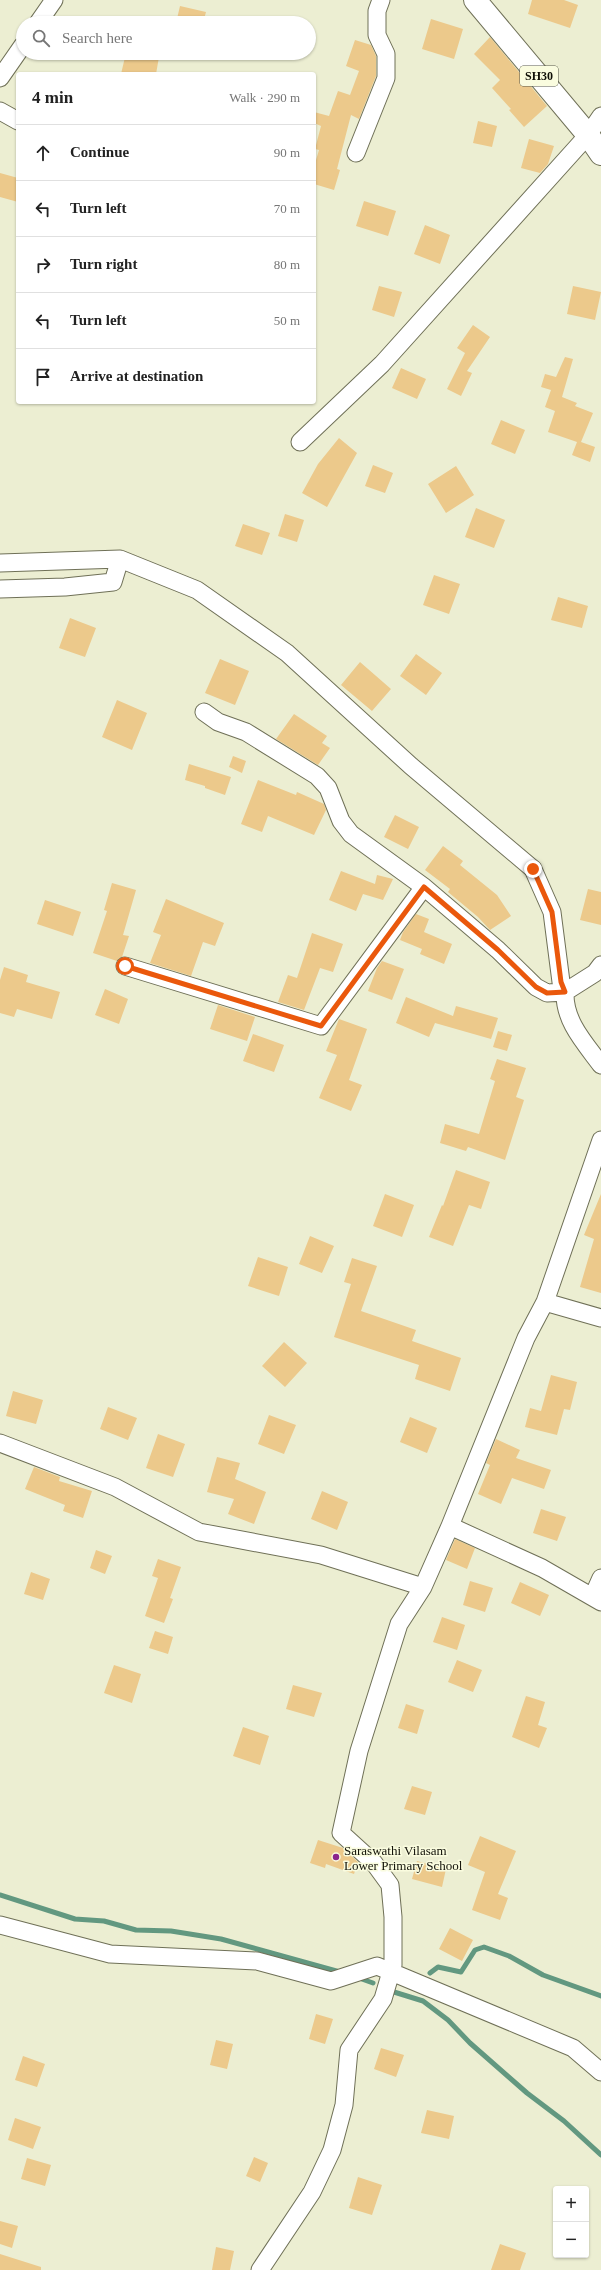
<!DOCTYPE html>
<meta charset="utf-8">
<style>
:root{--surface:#fff;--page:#f6f6f6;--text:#222;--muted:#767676;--line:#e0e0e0}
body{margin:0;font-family:Georgia,serif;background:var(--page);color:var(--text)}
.controls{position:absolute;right:12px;bottom:12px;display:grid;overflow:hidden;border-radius:4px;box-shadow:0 1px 3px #0004}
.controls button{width:36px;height:36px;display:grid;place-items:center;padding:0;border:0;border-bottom:1px solid var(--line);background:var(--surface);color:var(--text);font:20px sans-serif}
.stop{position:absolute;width:12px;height:12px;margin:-9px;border:3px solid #ea580c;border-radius:50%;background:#fff}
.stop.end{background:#ea580c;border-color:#fff;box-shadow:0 1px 4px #0008}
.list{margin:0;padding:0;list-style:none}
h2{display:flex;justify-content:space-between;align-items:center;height:52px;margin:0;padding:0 16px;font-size:17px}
h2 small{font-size:13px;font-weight:400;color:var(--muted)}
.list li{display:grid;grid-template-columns:26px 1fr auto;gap:12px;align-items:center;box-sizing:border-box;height:56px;padding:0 16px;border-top:1px solid var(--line)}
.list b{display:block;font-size:15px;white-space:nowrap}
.list em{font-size:13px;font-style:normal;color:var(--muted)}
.icon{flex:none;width:22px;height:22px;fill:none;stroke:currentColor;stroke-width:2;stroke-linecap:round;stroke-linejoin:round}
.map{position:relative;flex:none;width:601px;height:2270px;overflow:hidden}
.search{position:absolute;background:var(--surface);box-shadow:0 1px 3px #0004;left:16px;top:16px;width:300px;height:44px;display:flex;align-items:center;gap:10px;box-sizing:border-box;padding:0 14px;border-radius:22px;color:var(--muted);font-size:15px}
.panel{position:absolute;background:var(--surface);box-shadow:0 1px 3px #0004;left:16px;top:72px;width:300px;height:332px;border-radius:4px}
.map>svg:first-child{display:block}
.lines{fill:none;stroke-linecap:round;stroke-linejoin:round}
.stream{stroke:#629880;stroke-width:5}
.building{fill:#ecc98b}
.minor-casing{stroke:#6f7057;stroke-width:19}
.major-casing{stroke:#6f7057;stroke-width:24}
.minor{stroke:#fff;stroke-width:17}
.major{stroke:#fff;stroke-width:22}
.route{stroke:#ea580c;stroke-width:5}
.poi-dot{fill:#8b258d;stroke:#fafcdf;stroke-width:1.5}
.labels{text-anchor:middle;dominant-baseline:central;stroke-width:3;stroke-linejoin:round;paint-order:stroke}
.shield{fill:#fafcdf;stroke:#565748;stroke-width:1}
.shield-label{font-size:12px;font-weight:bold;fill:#101007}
.poi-label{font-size:13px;fill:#101007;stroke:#fafcdf;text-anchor:start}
</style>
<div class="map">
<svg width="601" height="2270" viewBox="0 0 601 2270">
<rect width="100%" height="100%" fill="#eceed2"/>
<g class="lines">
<path class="stream" d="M0,1895L75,1919L104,1921L136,1930L171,1931L221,1939L340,1972
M430,1973L438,1967L461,1972L475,1950L484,1947L509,1956L543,1975L601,1996
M359,1978L373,1983
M394,1992L423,2001L448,2020L470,2043L527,2093L564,2121L601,2155"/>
</g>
<path class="building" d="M532,0H564L578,5L570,28L528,14Z
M180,6L206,12L203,23H176Z
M431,19L463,29L454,59L422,49Z
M490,37L547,106L524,127L509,110L511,109L492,88L500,80L474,54Z
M355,40L371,45L376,56V76L359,119L351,115L337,169L340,170L334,190L314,184V167L319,150L315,149L321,126L314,123V112L329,116L338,91L350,95L359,71L346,66Z
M126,53H139L159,57L156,74H121Z
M478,121L497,126L492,147L473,143Z
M529,139L554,146L548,164L540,173L521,168Z
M0,173L18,178V202L0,197Z
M364,201L396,211L388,236L356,226Z
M425,225L450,235L440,264L414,254Z
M379,286L402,292L394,317L372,310Z
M573,286L601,292L595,320L567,314Z
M473,325L490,337L467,371L472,373L461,396L447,389L465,353L457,348Z
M565,357L573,359L562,397L577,403L575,406L593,413L581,442L595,447L590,462L572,455L577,442L548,432L555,411L545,407L551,390L541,387L545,374L556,377Z
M401,368L426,379L417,399L392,388Z
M501,420L525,430L515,454L491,444Z
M339,438L357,453L327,507L302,493L318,464Z
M373,465L393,473L385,493L365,486Z
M456,466L474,495L446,513L428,484Z
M476,508L505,520L494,548L465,537Z
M285,514L304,520L297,542L278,536Z
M243,524L270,533L262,555L235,546Z
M434,575L460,584L449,614L423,605Z
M558,597L588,606L582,628L551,620Z
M70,618L96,628L85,657L59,648Z
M416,654L442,673L426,695L400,676Z
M220,659L249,671L235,705L205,693Z
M360,662L391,689L372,711L341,685Z
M117,700L147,713L132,750L102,737Z
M294,714L327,736L322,743L330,748L318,765L276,739Z
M233,756L246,761L242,773L229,767Z
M189,764L231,777L225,795L205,788V786L185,780Z
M258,780L296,795L297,792L324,804L326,810L314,835L268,816L262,832L241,824Z
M395,815L419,827L408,849L384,837Z
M443,846L463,861L460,865L497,895L511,916L490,930L478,917L448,892L450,889L425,870Z
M341,871L375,884L377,875L393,879L383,900L363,894L356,911L329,900Z
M112,883L136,890L123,935L129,936L122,957L117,961L93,953L107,911L104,910Z
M588,889L601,892V925L580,920Z
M166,899L224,923L215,946L203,942L191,976L150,963L161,935L153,932Z
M45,900L81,912L73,936L37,924Z
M416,914L429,919L424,932L452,944L444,964L420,954L422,949L400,940L403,932Z
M312,933L343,944L333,972L320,968L304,1010L278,1002L288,975L297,978Z
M382,961L404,969L392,1000L368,991L377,968Z
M4,967L28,975L26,982L60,992L52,1019L17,1009L14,1017L0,1013V980Z
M105,989L128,999L119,1024L95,1015Z
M406,997L453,1016L456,1006L498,1018L491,1039L435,1023L429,1037L396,1023Z
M218,1005L255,1017L247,1041L210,1029Z
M339,1019L367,1029L349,1080L362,1085L351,1111L319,1098L337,1055L326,1051Z
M498,1031L512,1035L507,1051L493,1047Z
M253,1034L284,1045L274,1072L243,1061Z
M497,1059L526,1068L516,1097L524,1100L505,1160L468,1147L466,1151L440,1143L445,1124L479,1134L495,1081L490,1079Z
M456,1170L490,1182L481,1209L469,1205L453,1246L429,1237L442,1205L443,1206Z
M385,1194L414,1205L402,1237L373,1226Z
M601,1194V1293L580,1287L594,1239L584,1235Z
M310,1236L334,1246L322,1273L299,1264Z
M258,1257L288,1267L279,1296L248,1286Z
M352,1258L377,1266L361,1311L416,1330L412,1341L461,1358L450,1391L415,1379L419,1365L334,1337L351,1284L344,1282Z
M284,1342L307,1363L285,1387L262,1366Z
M551,1375L577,1382L570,1410L564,1409L557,1435L525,1427L530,1408L541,1411Z
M13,1391L43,1400L36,1424L6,1416Z
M108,1407L137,1418L128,1440L100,1429Z
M269,1415L296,1425L284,1454L258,1444Z
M410,1417L437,1428L427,1453L400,1442Z
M158,1434L185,1444L173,1477L146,1468Z
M496,1439L520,1450L516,1458L551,1470L544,1489L512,1478L501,1504L478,1494L490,1465L486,1463Z
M217,1457L240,1463L235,1479L266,1492L254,1524L228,1514L234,1499L207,1492Z
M34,1467L60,1477L59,1481L92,1491L83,1518L63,1511L65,1505L25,1489Z
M322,1491L348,1502L337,1530L311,1519Z
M541,1509L566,1517L557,1541L533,1533Z
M455,1539L475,1548L467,1569L446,1560Z
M96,1550L112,1556L105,1574L90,1568Z
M158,1559L181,1567L170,1598L173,1599L164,1623L145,1616L158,1578L152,1576Z
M31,1572L50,1579L43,1600L24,1594Z
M470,1581L493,1588L485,1612L463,1605Z
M520,1582L549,1595L540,1616L511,1603Z
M442,1617L465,1625L457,1650L433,1642Z
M155,1631L173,1637L168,1654L149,1648Z
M457,1660L482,1670L473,1692L448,1682Z
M114,1665L141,1674L132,1703L104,1693Z
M293,1685L322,1693L314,1717L286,1709Z
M526,1696L545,1702L538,1725L547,1728L539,1748L512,1737Z
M406,1704L424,1710L417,1734L398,1728Z
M243,1727L269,1736L260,1765L233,1756Z
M412,1786L432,1792L425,1815L404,1809Z
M480,1836L516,1851L498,1894L508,1898L500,1920L472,1910L485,1872L468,1865Z
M318,1840L343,1848L358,1862L354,1874L326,1864L325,1868L310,1863Z
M417,1861L446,1869L442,1887L412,1879Z
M450,1928L473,1940L462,1961L439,1949Z
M316,2014L333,2019L325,2044L309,2039Z
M216,2040L233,2044L227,2069L210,2065Z
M381,2048L404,2055L396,2077L374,2069Z
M23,2056L45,2064L37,2087L15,2080Z
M427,2110L454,2116L449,2139L421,2133Z
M15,2118L41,2127L33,2149L8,2140Z
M254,2157L268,2163L260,2182L246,2176Z
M27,2158L51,2165L45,2186L21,2179Z
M358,2177L382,2185L372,2215L349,2208Z
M0,2221L18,2226L12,2248L0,2244Z
M500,2244L526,2253L520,2270H491Z
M216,2247L234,2251L230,2270H212Z
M0,2254L41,2267V2270H0Z"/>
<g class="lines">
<defs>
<path id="minor" d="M38,23L54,0
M0,78L23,45
M0,111L18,121
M356,153L386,78V54L377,35V11L381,0
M300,442L382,364L588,135L601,116
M0,563L120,559L197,590L287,653L411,766L533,869L552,912L561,982L565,992L595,973L601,965
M0,589L65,587L113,582L120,559
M204,712L218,722L246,732L317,776L328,788L341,821L351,834L424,887L498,950L536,987L547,993L565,992C564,1021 584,1042 601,1065
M125,966L321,1026L424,887
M545,1302L601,1318
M0,1443L115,1487L199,1532L321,1555L423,1587
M450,1526L542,1568L601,1602
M593,1596L601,1578
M0,1925L110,1954L257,1961L331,1981L377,1966L573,2048L601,2072
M260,2270L312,2192L332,2150L344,2105L349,2050L383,1999L393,1965V1917L390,1885L374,1863L341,1833L359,1751L399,1624L423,1587L450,1526L526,1338L545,1302L601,1140"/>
<path id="major" d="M475,0L588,135L601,154"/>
</defs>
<use href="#minor" class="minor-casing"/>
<use href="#major" class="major-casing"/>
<use href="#minor" class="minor"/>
<use href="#major" class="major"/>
</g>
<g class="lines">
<path class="route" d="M125,966L321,1026L424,887L498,950L536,987L547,993L565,992L561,982L552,912L533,869"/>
</g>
<circle class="poi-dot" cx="336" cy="1857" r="4"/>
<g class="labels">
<rect class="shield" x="520" y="66" width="38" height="20" rx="3"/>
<g class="shield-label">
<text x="539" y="76">SH30</text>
</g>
<g class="poi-label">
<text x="344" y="1850">Saraswathi Vilasam<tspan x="344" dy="15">Lower Primary School</tspan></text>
</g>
</g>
</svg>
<div class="controls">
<button>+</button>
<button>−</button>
</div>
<div class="stop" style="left:125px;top:966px"></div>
<div class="stop end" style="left:533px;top:869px"></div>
<div class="search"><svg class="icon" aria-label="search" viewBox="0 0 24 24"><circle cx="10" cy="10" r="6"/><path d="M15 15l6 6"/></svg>Search here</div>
<section class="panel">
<h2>4 min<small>Walk · 290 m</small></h2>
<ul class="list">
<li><svg class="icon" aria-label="ahead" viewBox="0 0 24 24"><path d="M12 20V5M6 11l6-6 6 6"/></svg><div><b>Continue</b></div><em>90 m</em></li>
<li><svg class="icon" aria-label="left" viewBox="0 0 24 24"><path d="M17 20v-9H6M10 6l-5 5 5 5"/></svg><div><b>Turn left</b></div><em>70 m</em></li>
<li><svg class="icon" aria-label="right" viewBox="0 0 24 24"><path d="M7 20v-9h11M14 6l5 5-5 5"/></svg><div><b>Turn right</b></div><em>80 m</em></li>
<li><svg class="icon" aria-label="left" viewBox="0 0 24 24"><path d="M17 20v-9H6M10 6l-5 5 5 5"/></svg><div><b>Turn left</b></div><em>50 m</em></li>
<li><svg class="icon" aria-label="arrive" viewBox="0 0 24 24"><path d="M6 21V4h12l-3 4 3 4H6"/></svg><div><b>Arrive at destination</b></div></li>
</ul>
</section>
</div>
